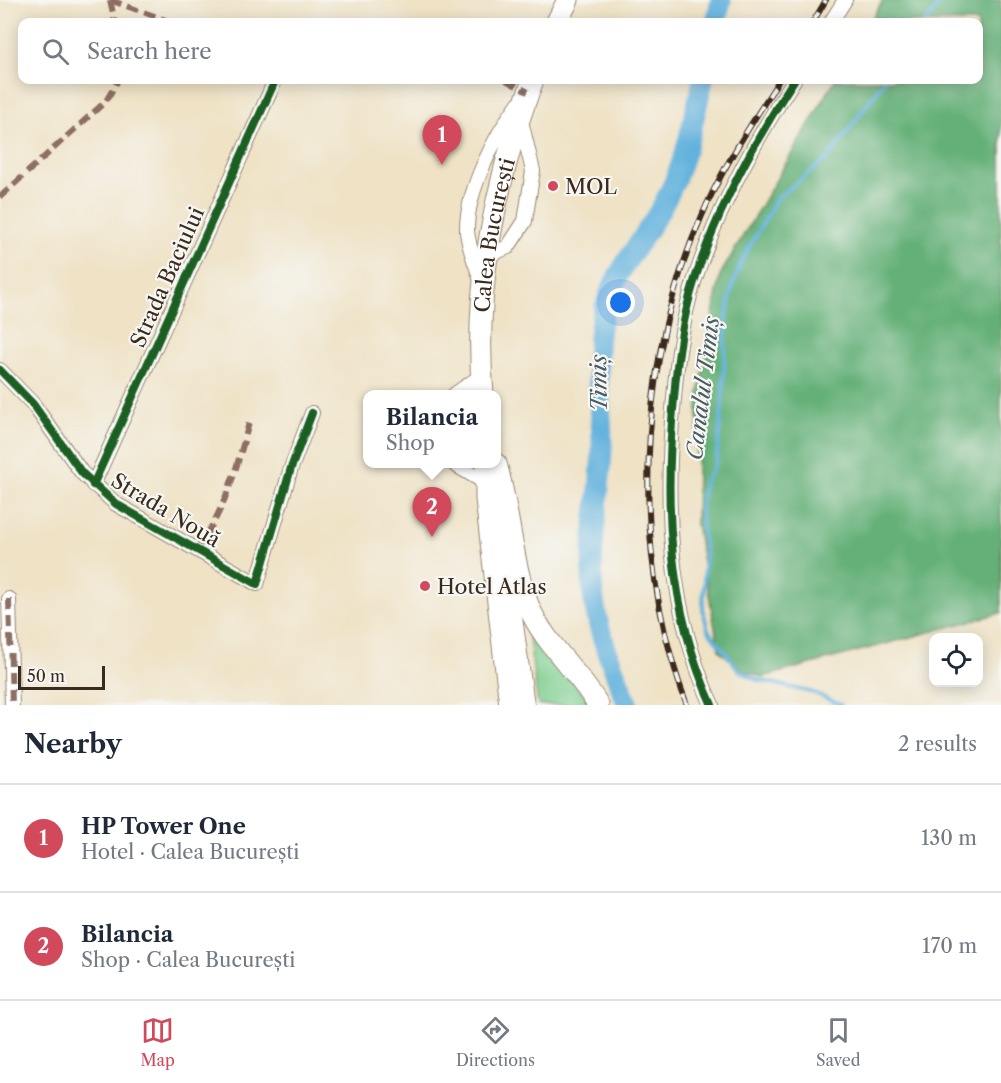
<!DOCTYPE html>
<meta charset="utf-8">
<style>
:root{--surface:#fff;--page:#f2f2f3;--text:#1f2937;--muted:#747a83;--line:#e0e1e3;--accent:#d1495b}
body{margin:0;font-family:"Libre Caslon Text",serif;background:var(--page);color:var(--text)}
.controls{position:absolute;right:18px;bottom:18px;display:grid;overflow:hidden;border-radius:12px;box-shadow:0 3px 15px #0003}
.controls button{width:54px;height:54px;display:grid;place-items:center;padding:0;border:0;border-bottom:2px solid var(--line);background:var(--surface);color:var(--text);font:30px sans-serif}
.scale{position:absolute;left:18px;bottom:15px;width:87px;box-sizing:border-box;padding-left:6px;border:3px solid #3b2a1e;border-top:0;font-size:16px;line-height:21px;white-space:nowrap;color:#3b2a1e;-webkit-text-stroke:4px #f6f6f2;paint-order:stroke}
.you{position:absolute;left:621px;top:303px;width:21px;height:21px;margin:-15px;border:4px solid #fff;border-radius:50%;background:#1a73e8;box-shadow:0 0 0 9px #1a73e833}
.badge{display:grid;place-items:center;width:39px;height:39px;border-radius:50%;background:var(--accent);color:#fff;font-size:20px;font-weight:700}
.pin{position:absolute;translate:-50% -50px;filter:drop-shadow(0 2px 3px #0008)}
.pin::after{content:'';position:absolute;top:32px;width:21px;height:18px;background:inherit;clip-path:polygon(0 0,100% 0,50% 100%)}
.popup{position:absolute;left:363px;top:390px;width:138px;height:78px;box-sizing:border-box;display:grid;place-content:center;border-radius:12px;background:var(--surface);filter:drop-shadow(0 2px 4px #0005);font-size:20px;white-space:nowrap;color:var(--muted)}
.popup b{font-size:22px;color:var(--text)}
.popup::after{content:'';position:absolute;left:50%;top:100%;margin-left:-12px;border:12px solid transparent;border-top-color:var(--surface)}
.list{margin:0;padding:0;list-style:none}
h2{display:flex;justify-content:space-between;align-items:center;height:78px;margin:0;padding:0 24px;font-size:26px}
h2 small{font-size:20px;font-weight:400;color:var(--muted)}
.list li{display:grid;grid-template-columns:39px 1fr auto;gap:18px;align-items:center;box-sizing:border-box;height:108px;padding:0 24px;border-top:2px solid var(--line)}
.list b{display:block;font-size:22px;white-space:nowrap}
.list p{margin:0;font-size:20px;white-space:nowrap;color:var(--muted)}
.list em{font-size:20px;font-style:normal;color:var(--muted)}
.icon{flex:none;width:33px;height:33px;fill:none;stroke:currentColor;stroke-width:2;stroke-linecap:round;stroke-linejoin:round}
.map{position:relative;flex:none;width:1001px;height:705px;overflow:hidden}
.search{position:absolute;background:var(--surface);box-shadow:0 3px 15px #0003;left:18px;right:18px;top:18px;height:66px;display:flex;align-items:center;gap:15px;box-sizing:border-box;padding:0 21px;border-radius:12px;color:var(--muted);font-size:22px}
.sheet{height:294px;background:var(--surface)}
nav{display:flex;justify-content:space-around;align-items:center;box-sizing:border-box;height:84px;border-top:2px solid var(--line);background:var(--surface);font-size:16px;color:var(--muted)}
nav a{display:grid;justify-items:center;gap:3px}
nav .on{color:var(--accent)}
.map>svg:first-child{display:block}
.green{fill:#7ccd8d;stroke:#5c7c56;stroke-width:1.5}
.forest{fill:#65b078;stroke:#506d4b;stroke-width:1.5}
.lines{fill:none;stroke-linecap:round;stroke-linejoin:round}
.stream{stroke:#63b2dd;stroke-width:4}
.river{stroke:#63b2dd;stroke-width:21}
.minor-casing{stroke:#958672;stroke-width:16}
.major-casing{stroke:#958672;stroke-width:20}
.highway-casing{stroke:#958672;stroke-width:23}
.minor{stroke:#fff;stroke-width:14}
.major{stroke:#fff;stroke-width:18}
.highway{stroke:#fff;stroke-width:21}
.rail-casing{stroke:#3b2a1e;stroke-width:6}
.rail{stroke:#f6f6f2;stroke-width:4;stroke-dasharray:11;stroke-linecap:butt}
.quiet{stroke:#8d6e63;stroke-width:6;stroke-dasharray:12 6;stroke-linecap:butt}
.cycleway-casing{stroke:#f6f6f2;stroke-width:11}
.cycleway{stroke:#1b5e20;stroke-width:8}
.poi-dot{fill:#d1495b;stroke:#f6f6f2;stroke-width:2}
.labels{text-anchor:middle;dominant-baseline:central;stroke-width:4.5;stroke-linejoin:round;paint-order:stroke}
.poi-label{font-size:21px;fill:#3b2a1e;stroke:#f6f6f2;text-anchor:start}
.street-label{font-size:21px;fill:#3b2a1e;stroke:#f6f6f2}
.water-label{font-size:22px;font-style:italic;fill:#495a61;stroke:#f6f6f2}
</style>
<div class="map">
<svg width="1001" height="705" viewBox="0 0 1001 705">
<rect width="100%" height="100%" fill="#f6f6f2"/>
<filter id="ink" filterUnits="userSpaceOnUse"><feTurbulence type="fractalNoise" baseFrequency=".0167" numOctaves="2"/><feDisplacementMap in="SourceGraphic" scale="12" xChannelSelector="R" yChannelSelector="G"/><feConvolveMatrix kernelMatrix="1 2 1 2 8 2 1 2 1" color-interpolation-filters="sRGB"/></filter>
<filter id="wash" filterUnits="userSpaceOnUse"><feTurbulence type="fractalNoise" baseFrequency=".008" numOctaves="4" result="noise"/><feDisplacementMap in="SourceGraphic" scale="24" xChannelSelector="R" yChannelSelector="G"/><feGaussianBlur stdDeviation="1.35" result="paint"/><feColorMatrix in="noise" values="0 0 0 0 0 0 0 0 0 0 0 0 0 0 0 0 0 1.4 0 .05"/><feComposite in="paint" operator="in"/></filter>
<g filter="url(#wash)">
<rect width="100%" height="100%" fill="#efe2c5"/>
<path class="green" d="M525,610L591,705H538Z"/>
<path class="forest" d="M883,0H1001V613L763,677L742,670L719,650L696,524L698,398L720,275L835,80H978V22H870Z"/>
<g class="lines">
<path class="stream" d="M926,22L942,0
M841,705L814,693L755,679L739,670L708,630L703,610L705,553L700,511L704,483L716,463L722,409L726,322L731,291L741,262L777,198L829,157L885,80"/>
<path class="river" d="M716,22L721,0
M628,705C615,672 599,637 594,601C587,557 601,494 602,447C602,397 590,352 606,303C619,265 647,236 665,201C686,163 693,120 703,80"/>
</g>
</g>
<g filter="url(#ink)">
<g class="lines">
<defs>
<path id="minor" d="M831,22L845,0
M487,256L508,247L525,221L533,171L521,121
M481,280C476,264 468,247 467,231C466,191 496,134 519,103
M0,370L33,404L82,473L116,504L257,584L291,468L312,413
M455,394L481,376
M454,464L486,483
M93,485L274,83
M9,599L12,705
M712,705C668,609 664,502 674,398C677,359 682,320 694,282C716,212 754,142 794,80"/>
<path id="major" d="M502,537L525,705"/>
<g id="highway">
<path d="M557,22L568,0"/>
<path id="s1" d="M483,394C473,289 496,178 533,80"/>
<path d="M486,464V499L510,705"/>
<path d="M496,464C509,508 512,566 529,607C544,643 578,671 598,705"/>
</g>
</defs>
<use href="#minor" class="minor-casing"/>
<use href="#major" class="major-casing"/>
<use href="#highway" class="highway-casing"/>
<use href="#minor" class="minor"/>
<use href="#major" class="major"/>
<use href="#highway" class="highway"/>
<defs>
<path id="rail" d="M813,22L826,0
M687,705C630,554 637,365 701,218C721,169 751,125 779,80"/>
</defs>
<use href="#rail" class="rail-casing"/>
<use href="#rail" class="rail"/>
<path class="quiet" d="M110,0L168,21L180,22
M110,0L115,22
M506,80L528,92
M0,197L106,101L118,80
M196,550C225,512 238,464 250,419
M9,599L12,705"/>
<defs>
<path id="cycleway" d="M0,370L33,404L82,473L116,504L257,584L291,468L312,413
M93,485L274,83
M712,705C668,609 664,502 674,398C677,359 682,320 694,282C716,212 754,142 794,80"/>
</defs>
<use href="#cycleway" class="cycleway-casing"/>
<use href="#cycleway" class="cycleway"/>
</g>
</g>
<g class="poi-dot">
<circle cx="553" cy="186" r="6"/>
<circle cx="425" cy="586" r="6"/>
</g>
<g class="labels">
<g class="poi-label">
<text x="565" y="186">MOL</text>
<text x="437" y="586">Hotel Atlas</text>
</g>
<g class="street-label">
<text stroke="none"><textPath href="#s1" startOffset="160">Calea București</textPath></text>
<text transform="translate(167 277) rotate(-66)">Strada Baciului</text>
<text transform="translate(166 510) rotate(31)">Strada Nouă</text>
</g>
<g class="water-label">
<text transform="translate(599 383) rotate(-91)">Timiș</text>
<text transform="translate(703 388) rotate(-83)">Canalul Timiș</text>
</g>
</g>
</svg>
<div class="controls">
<button><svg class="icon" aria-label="locate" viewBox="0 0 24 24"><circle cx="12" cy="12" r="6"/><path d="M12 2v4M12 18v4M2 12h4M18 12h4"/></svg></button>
</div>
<div class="scale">50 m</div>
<div class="you"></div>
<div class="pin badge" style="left:442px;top:165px">1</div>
<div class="pin badge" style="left:432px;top:537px">2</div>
<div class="popup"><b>Bilancia</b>Shop</div>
<div class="search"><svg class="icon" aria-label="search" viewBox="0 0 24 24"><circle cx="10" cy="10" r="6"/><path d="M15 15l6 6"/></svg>Search here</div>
</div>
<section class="sheet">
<h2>Nearby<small>2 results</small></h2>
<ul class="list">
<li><span class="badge">1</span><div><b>HP Tower One</b><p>Hotel · Calea București</p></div><em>130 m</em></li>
<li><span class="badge">2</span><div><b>Bilancia</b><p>Shop · Calea București</p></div><em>170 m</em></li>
</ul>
</section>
<nav>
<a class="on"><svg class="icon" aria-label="map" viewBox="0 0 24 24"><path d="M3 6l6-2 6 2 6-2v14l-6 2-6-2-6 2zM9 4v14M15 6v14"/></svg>Map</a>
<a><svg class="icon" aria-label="directions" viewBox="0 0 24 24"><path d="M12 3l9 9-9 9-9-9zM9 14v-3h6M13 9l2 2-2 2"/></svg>Directions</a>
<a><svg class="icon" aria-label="saved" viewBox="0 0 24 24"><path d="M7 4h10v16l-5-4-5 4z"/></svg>Saved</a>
</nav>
